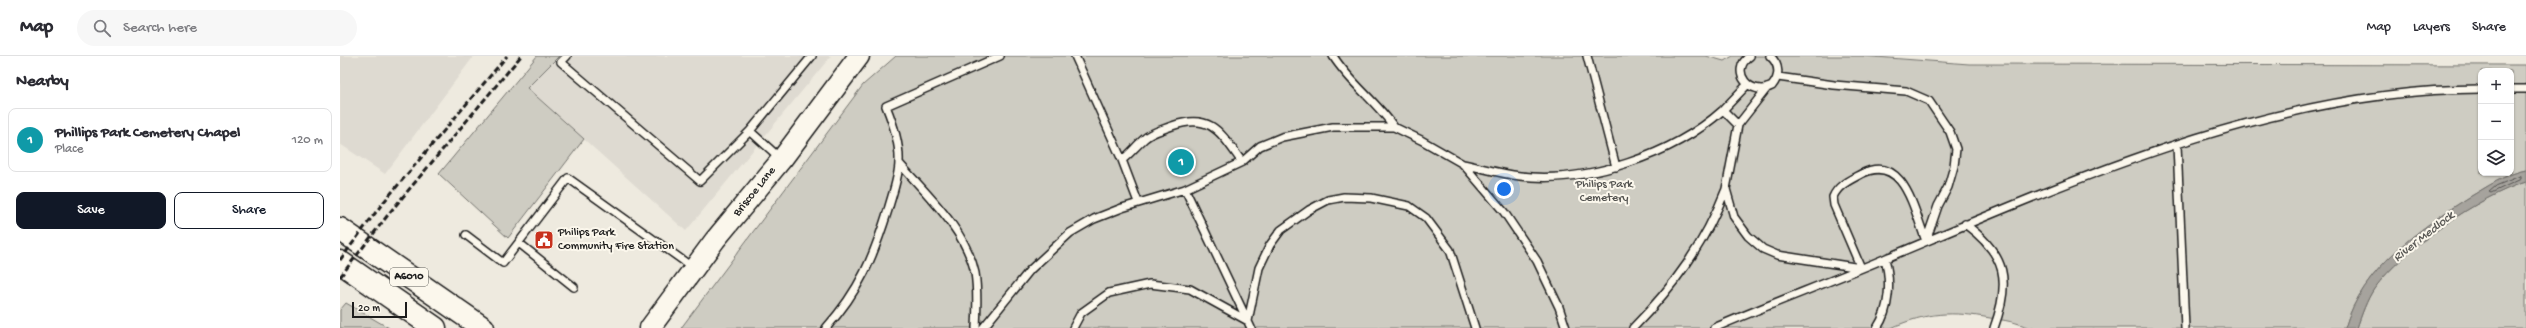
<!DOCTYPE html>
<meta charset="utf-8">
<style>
:root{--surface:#fff;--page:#f7f7f7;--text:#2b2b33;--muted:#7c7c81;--line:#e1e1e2;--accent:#111827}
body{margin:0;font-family:"Gochi Hand",sans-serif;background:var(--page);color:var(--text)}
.controls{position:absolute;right:12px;top:12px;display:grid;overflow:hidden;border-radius:8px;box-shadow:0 1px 3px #0004}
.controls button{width:36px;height:36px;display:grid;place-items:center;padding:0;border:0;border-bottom:1px solid var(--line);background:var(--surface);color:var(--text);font:20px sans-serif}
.scale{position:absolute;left:12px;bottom:10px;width:55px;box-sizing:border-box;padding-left:4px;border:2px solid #1c1c1c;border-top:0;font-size:11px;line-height:14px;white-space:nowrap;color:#1c1c1c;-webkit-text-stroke:3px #fbf7ec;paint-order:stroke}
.you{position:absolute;left:1164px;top:133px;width:14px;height:14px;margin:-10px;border:3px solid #fff;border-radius:50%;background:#1a73e8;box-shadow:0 0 0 6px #1a73e833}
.badge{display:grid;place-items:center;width:26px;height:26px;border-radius:50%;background:var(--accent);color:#fff;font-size:13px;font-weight:700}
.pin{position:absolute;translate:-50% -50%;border:2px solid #fff;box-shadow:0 1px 4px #0006}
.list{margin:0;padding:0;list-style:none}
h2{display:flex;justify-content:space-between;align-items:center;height:52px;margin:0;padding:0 16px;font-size:17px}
h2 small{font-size:13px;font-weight:400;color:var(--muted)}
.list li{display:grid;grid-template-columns:26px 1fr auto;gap:12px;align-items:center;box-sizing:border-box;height:64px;margin:0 8px 8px;padding:0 8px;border:1px solid var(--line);border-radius:8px}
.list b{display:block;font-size:15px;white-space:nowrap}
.list p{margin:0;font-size:13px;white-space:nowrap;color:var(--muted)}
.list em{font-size:13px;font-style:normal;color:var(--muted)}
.actions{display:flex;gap:8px;padding:12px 16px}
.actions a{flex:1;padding:9px 0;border:1px solid var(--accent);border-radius:8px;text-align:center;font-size:14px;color:var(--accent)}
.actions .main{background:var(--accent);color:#fff}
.icon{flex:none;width:22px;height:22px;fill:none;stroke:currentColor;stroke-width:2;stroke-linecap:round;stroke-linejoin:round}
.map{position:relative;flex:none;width:2186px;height:272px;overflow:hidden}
header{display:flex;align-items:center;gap:24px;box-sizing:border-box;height:56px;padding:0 20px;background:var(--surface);border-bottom:1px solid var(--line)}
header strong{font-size:19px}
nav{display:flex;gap:22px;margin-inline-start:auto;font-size:14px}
.search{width:280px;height:36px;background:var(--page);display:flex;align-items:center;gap:10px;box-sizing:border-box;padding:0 14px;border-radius:22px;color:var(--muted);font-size:15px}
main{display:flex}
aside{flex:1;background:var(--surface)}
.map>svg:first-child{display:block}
.built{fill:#dedad1}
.green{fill:#ceccc2;stroke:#75746f;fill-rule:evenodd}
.water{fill:#a6a39d;stroke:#6f6d69}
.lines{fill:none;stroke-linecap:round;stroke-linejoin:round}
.shore{stroke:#535250;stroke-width:1}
.lane-casing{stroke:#1c1c1c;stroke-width:10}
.secondary-casing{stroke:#1c1c1c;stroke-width:23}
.highway-casing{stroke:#1c1c1c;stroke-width:25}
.lane{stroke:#fbf7ec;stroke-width:7}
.secondary{stroke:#fbf7ec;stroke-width:20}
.highway{stroke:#fbf7ec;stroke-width:22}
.rail{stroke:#1c1c1c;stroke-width:3;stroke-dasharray:6 3;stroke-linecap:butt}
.labels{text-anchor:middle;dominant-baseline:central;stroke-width:4;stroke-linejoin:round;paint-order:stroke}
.shield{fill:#fbf7ec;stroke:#5f5e5a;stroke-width:1}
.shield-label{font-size:11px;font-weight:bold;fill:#1c1c1c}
.park-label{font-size:12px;fill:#51514e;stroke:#fbf7ec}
.street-label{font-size:12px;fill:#1c1c1c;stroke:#fbf7ec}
.poi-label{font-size:12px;fill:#1c1c1c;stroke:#fbf7ec;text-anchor:start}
.water-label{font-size:13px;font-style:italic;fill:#5a5956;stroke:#fbf7ec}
</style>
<header>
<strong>Map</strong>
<div class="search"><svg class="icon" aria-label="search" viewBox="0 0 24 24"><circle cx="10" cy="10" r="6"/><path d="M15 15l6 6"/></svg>Search here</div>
<nav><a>Map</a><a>Layers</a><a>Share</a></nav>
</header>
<main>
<aside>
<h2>Nearby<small></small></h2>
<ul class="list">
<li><span class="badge" style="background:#0f9aa8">1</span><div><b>Phillips Park Cemetery Chapel</b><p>Place</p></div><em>120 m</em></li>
</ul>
<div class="actions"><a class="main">Save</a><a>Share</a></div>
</aside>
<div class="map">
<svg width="2186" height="272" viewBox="0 0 2186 272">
<rect width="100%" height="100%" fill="#eeeadf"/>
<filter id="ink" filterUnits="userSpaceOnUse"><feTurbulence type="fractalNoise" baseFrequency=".025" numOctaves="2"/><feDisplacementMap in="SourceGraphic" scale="8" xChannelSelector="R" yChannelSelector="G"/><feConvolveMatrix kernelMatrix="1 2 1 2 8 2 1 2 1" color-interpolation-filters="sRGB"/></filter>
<g filter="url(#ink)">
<path class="built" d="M0,0H134L45,118L0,88Z
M219,0H491L346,175L187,32Z"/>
<path class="green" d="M197,0H219L187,32L244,83L168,182L99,118Z
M556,0H1366L1384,5L1393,0H1522L1629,8L2186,9V114C2165,118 2147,131 2128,142C2079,173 2022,213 2005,272H1689C1678,266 1663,264 1650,262C1612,255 1587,256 1551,272H341L523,29ZM2141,15H2171V117H2141Z
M2186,126V272H2017C2021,260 2027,243 2034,233C2062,194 2140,139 2186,126Z
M6,247L49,272H0V254Z"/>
<path class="water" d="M2186,114V126C2140,139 2062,194 2034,233C2027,243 2021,260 2017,272H2005C2022,213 2079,173 2128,142C2147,131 2165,118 2186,114Z"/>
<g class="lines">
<path class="shore" d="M2181,120V123L2151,137L2149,136L2156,130Z"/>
<defs>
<path id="lane" d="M227,0L221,6L360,125L410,75L472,0
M735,0L782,104
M993,0C1010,27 1036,45 1054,71
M1247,0L1276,111
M1410,0C1388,15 1411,42 1432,30C1440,20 1440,9 1430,0
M1438,21L1494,29L1566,35L1589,45L1610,76L1616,93L1614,110L1608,131L1598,150L1586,185
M1407,29L1383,54L1398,69L1427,32
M2171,33H2186
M1398,69L1386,133L1394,161L1408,180L1423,193L1437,199L1521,212
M410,75L441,103
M1837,89L1845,272
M902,106L920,90L942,81L993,71H1054L1081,84L1123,108L1164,156L1197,205L1219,251L1226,272
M559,107C587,139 626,174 635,217C638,235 637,254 636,272
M1123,108C1142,112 1161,118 1180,120C1247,128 1333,99 1383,54
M845,133L911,272
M1625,168C1667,199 1671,225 1654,272
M126,179L163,207L228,122L352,211
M179,187L234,231
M1521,212L1494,149L1493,141C1498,129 1510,124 1521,118C1564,96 1574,155 1586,185
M486,272C520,234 533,202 548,154C552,139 559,121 559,106C560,87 553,67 546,50L660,0
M643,272L690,214L730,177L754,163L782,152L845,133L902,106C881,77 871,56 832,70C822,74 811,76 804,83C796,90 790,98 782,104L798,146
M733,272L741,257L769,237L810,228L850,233L908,265L919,212L930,189L941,174L969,154L988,144L1004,141L1031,142L1069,150L1086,162L1110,194L1135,272
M1293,272C1335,229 1364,189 1386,133
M1374,272C1430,248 1487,227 1544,203C1731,125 1934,33 2141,33
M1537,272C1550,253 1551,224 1545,203"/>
<path id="secondary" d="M310,272L375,184L442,103L519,0"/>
<path id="highway" d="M0,173L143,272
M0,206L95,272"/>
</defs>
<use href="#lane" class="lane-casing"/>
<use href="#secondary" class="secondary-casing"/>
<use href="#highway" class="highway-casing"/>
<use href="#lane" class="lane"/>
<use href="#secondary" class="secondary"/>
<use href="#highway" class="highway"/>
<path class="rail" d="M0,204L42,148L167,0
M0,221L51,155L181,0"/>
</g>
</g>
<defs>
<symbol id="civic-square" viewBox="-11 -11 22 22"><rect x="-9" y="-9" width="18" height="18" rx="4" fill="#c8321e" stroke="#fbf7ec"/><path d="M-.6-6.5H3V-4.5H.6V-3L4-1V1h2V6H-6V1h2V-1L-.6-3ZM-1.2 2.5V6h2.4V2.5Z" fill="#fff"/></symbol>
</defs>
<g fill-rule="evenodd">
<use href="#civic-square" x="193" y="173" width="22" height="22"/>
</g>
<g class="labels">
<rect class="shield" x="50" y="212" width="38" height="18" rx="3"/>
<g class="shield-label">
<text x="69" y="221">A6010</text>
</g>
<g class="park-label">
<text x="1264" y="129">Philips Park<tspan x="1264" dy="14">Cemetery</tspan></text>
</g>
<g class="street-label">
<text transform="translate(415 136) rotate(-51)">Briscoe Lane</text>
</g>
<g class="poi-label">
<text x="218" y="177">Philips Park<tspan x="218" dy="14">Community Fire Station</tspan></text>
</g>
<g class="water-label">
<text transform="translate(2084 181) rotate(-38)">River Medlock</text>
</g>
</g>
</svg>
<div class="controls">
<button>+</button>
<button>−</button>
<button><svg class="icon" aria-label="layers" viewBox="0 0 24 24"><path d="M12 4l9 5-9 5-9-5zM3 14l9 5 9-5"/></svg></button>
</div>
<div class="scale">20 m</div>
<div class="you"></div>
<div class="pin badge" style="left:841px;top:106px;background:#0f9aa8">1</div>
</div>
</main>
